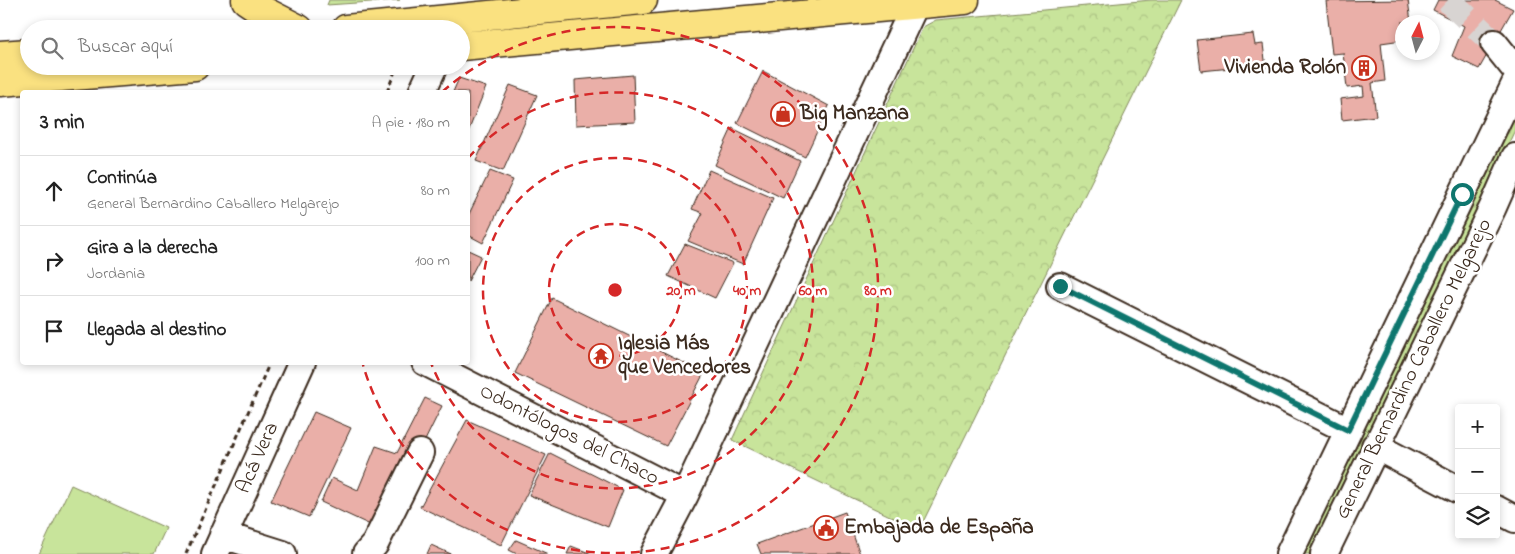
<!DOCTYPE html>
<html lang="es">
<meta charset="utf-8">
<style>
:root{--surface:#fff;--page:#f2f2f2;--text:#222;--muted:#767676;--line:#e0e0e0}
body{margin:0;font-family:"Indie Flower",sans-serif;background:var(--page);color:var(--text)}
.controls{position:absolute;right:15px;bottom:15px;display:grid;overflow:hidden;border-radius:5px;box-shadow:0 2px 8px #0003}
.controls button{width:45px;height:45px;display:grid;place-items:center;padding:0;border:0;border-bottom:1px solid var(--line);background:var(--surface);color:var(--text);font:25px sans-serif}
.compass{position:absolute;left:1395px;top:15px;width:45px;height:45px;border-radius:50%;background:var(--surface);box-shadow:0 2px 8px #0003;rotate:6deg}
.stop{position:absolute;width:15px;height:15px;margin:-11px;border:4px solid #0f766e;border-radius:50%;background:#fff}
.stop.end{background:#0f766e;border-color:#fff;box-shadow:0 1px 5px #0008}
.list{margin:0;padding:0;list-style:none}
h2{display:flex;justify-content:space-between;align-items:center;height:65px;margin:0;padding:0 20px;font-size:21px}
h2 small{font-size:16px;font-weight:400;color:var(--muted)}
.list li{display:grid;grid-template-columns:32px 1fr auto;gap:15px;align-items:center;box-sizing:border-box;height:70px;padding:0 20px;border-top:1px solid var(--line)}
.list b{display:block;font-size:19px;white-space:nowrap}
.list p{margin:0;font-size:16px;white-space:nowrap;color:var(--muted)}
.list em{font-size:16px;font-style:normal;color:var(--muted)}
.icon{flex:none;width:28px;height:28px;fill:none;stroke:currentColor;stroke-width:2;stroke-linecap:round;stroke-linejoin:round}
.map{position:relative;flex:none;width:1515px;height:554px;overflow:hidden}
.search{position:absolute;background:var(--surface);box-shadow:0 2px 8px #0003;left:20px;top:20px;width:450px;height:55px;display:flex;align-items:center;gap:12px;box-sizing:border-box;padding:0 18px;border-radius:28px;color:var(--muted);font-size:19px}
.panel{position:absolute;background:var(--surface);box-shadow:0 2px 8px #0003;left:20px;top:90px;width:450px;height:275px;border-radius:5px}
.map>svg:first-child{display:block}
.grass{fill:url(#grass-tufts);stroke:#82875c}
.forest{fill:url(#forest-crowns);stroke:#82875c}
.garden{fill:#c8e49b;stroke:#82875c}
.building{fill:#eaafa8;stroke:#3b2a1e}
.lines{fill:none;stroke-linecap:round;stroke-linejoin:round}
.minor-tunnel{stroke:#d8d4d2;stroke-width:26;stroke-dasharray:26 13;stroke-linecap:butt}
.minor-casing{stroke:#3b2a1e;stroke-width:30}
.major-casing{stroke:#3b2a1e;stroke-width:31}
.highway-casing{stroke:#3b2a1e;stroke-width:31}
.path{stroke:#3b2a1e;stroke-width:3;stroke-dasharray:5 4;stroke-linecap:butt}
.minor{stroke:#fff;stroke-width:26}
.major{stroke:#fae180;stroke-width:28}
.highway{stroke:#fae180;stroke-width:28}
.route{stroke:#0f766e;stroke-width:6}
.ring{fill:none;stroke:#d62828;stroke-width:2.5;stroke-dasharray:9 6}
.labels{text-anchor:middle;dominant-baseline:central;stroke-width:5;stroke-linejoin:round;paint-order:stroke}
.poi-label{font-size:21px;font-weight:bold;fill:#3b2a1e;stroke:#fff;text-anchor:start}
.street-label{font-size:21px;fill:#3b2a1e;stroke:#fff}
.centre{fill:#d62828;stroke:#fff;stroke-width:2.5}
.ring-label{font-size:15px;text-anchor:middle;font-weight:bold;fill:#d62828;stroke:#fff;stroke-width:5;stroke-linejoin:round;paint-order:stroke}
</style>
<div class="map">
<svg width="1515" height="554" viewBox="0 0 1515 554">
<defs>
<pattern id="grass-tufts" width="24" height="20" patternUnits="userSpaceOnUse" patternTransform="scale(1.25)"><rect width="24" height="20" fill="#c8e49b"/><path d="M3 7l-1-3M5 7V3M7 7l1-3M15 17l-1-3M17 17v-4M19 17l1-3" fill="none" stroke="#adc485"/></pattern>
<pattern id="forest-crowns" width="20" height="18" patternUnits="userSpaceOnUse" patternTransform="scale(1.25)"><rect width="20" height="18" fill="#c8e49b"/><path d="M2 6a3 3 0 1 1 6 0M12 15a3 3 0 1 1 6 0" fill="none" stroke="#adc485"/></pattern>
</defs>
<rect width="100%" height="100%" fill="#fff"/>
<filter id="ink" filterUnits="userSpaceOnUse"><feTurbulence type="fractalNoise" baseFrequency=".02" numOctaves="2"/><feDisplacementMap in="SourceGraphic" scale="10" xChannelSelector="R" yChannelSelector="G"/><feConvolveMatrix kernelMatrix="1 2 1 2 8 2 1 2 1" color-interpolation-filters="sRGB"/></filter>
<g filter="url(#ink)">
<path class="grass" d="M1515,113V130L1312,554H1304Z"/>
<path class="forest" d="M1151,0H1181L919,530L732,440L923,27L936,20Z"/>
<path class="garden" d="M329,0H400L327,5Z
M71,485L166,528L154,554H39Z"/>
<path class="building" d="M1408,0L1411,22H1402V40L1381,43L1385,81L1372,83L1376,116L1342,120L1340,99L1364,96L1363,86L1347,88L1343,53L1332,54L1326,1Z
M1438,0H1495L1513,9L1479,69L1452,56L1464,26L1433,10Z
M1253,34L1255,45L1263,44L1266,68L1251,70V66L1201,71L1197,40Z
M763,71L829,106L805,157L737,123Z
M633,75L635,122L576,125L575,80Z
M459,78L486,87L468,132V92H453Z
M510,85L537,95L503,171L476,161Z
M732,128L800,161L783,198L715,165Z
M709,170L773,198L743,264L688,241L703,213L692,209Z
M490,171L513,180L483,243L468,235V216Z
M685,244L733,263L715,298L668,276Z
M468,250L481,256L468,281Z
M552,298L704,373L666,446L515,373Z
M425,398L442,406L381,530L321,502L332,478L358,490L376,446L397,453Z
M314,412L351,428L309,517L271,501Z
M467,420L546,455L501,545L420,507Z
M550,453L623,490L608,527L529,495Z
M845,512L860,554H761L757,544Z
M516,540L548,554H517L509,550Z
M431,545L451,554H427Z
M571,546L592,554H567Z"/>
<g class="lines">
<path class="minor-tunnel" d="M1448,0L1494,43"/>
<defs>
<path id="minor" d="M1494,43L1515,69
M422,92L434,66
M1060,286L1348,430
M425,362L685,495
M1375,446L1459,490
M1496,509L1515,519
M223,535L283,554
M215,554L302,362
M366,554L375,544L420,453
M654,554L685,495L915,5
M1289,554L1515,84
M1324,554L1493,207L1515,157"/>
<path id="major" d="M246,0L258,8L299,29"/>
<path id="highway" d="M346,29L643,0
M461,46L965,0
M0,55L29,53
M0,82L195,66"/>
</defs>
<use href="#minor" class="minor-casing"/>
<use href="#major" class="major-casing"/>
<use href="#highway" class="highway-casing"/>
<path class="path" d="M387,92L395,71
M186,554L270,362"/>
<use href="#minor" class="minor"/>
<use href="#major" class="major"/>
<use href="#highway" class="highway"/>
</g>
</g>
<g class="lines" filter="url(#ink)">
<path class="route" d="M1060,286L1348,430L1462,194"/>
</g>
<g class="ring">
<circle cx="615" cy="290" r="66"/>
<circle cx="615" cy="290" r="132"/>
<path d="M468 158A198 198 0 1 1 431 363"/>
<path d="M442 92A263 263 0 1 1 363 365"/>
</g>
<defs>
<symbol id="building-ring" viewBox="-11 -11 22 22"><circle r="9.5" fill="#fff" stroke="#c8321e" stroke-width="1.5"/><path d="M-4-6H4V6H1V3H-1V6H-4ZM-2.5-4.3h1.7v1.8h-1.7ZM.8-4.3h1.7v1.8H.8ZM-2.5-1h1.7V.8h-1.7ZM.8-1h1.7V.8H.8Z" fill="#c8321e"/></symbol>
<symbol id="shop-ring" viewBox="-11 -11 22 22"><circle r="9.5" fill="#fff" stroke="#c8321e" stroke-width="1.5"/><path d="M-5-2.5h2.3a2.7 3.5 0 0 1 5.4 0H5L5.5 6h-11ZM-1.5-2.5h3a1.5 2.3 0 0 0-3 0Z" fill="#c8321e"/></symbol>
<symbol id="temple-ring" viewBox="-11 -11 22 22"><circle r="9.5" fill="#fff" stroke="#c8321e" stroke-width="1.5"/><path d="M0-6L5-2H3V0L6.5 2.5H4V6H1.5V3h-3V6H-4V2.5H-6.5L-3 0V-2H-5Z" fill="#c8321e"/></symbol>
<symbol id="civic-ring" viewBox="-11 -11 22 22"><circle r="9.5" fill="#fff" stroke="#c8321e" stroke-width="1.5"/><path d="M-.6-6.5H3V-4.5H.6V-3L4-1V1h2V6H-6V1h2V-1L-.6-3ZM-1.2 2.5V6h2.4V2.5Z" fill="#c8321e"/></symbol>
</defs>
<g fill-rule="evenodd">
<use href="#building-ring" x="1350" y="54" width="28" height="28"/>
<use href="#shop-ring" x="769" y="100" width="28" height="28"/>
<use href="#temple-ring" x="587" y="342" width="28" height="28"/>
<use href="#civic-ring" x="812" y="514" width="28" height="28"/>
</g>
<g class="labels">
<g class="poi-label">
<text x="1346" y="68" text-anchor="end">Vivienda Rolón</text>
<text x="800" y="114">Big Manzana</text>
<text x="618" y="344">Iglesia Más<tspan x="618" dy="24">que Vencedores</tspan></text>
<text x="844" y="528">Embajada de España</text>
</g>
<g class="street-label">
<text transform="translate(1414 369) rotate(-64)">General Bernardino Caballero Melgarejo</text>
<text transform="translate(569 435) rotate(27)">Odontólogos del Chaco</text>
<text transform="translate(258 458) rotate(-66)">Acá Vera</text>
</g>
</g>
<circle cx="615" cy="290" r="8" class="centre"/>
<g class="ring-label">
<text x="681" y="295">20 m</text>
<text x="747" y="295">40 m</text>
<text x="813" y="295">60 m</text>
<text x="878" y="295">80 m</text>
</g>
</svg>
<div class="controls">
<button>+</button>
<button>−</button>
<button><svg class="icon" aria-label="layers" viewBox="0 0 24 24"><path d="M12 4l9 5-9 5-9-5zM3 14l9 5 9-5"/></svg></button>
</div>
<svg class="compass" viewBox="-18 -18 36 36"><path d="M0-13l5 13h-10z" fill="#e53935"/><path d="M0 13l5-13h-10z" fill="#767676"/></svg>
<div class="stop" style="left:1462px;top:194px"></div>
<div class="stop end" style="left:1060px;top:286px"></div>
<div class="search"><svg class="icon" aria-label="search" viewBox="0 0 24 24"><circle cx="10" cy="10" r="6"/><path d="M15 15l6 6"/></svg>Buscar aquí</div>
<section class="panel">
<h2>3 min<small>A pie · 180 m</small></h2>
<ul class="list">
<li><svg class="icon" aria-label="ahead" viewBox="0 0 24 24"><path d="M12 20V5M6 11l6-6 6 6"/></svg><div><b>Continúa</b><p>General Bernardino Caballero Melgarejo</p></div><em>80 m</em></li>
<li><svg class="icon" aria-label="right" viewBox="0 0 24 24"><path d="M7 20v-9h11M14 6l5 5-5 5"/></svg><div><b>Gira a la derecha</b><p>Jordania</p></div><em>100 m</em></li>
<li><svg class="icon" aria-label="arrive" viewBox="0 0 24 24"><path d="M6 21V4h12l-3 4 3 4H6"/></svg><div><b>Llegada al destino</b></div></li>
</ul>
</section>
</div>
